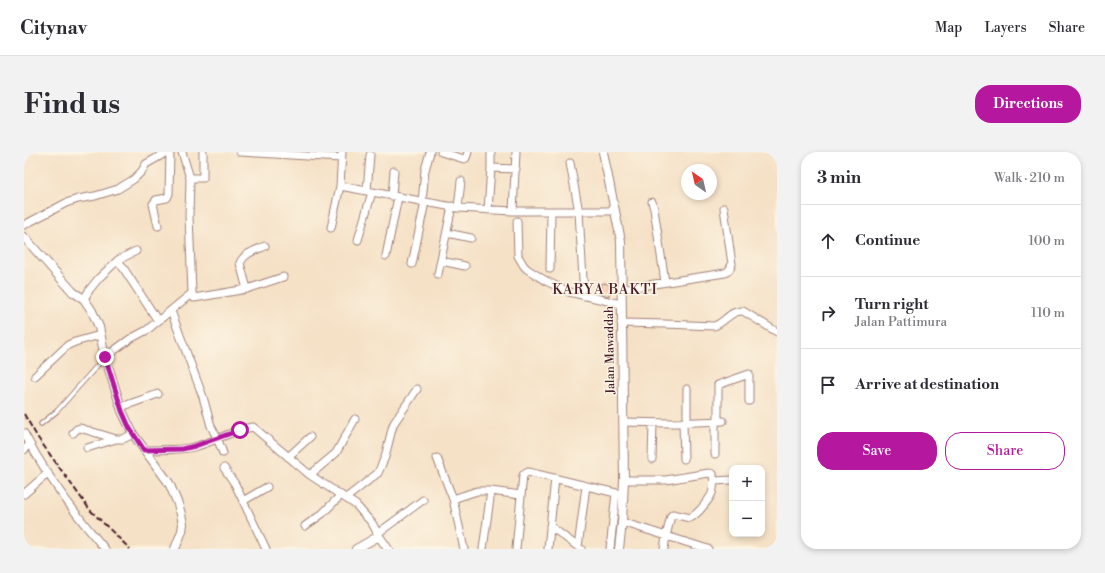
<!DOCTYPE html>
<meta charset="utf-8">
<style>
:root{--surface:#fff;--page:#f2f2f3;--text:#2b2b33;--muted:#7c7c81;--line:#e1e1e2;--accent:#b5179e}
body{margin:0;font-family:"Libre Bodoni",serif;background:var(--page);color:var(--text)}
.controls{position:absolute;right:12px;bottom:12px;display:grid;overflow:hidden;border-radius:8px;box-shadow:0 2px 6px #0003}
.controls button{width:36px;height:36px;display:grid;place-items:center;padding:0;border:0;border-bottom:1px solid var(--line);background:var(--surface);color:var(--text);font:20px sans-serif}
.compass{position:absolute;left:657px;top:12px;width:36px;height:36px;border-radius:50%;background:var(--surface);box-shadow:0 2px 6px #0003;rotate:326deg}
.stop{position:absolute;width:12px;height:12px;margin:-9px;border:3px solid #b5179e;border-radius:50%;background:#fff}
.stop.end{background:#b5179e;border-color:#fff;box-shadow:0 1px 4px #0008}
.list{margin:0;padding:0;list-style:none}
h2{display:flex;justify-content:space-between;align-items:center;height:52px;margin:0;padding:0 16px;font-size:17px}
h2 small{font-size:13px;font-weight:400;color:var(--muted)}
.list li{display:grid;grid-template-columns:26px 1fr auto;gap:12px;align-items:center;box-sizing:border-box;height:72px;padding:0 16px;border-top:1px solid var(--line)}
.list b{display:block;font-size:15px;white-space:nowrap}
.list p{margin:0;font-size:13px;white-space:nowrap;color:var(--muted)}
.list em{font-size:13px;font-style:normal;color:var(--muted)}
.actions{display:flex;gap:8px;padding:12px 16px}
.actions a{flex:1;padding:9px 0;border:1px solid var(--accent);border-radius:16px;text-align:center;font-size:14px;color:var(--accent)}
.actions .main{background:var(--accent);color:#fff}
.icon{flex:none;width:22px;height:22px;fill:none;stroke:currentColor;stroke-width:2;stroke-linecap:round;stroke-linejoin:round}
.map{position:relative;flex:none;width:753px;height:397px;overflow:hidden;border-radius:16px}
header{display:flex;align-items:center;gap:24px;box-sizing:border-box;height:56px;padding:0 20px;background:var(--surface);border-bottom:1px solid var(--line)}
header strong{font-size:19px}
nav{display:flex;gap:22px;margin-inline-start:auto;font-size:14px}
.intro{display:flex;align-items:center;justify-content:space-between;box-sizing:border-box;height:96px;padding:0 24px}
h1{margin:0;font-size:28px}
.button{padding:10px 18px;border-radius:16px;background:var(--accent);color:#fff;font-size:14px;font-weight:700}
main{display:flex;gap:24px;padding:0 24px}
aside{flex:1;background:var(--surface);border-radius:16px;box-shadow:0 2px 6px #0003}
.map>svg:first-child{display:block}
.building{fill:#f1ab82}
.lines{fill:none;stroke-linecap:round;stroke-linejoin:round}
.service-casing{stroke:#a08078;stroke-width:5.5}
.minor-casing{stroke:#a08078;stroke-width:9}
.tertiary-casing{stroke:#a08078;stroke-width:10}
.service{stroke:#fff;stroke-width:3.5}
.minor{stroke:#fff;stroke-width:7}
.tertiary{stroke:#fff;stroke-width:8}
.rail{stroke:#4a1f2b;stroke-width:2;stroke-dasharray:6 3;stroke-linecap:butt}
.route{stroke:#b5179e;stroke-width:5}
.labels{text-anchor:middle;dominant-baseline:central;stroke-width:3;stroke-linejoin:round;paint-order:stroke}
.street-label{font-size:12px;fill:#4a1f2b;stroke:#fcf5e5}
.quarter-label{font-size:14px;letter-spacing:1px;fill:#4a1f2b;stroke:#fcf5e5}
</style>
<header>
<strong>Citynav</strong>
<nav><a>Map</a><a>Layers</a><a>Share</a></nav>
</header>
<div class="intro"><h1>Find us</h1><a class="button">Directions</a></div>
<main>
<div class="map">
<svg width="753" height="397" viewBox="0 0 753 397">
<rect width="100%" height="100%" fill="#fcf5e5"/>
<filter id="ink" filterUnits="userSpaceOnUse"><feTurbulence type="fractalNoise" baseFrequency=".025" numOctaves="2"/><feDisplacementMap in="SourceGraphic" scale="8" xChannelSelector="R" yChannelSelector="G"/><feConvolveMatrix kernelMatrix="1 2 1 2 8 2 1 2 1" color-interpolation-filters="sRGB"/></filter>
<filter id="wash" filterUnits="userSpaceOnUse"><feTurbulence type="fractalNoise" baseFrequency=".012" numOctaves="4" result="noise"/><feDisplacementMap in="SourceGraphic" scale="16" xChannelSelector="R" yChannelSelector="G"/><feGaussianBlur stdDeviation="0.9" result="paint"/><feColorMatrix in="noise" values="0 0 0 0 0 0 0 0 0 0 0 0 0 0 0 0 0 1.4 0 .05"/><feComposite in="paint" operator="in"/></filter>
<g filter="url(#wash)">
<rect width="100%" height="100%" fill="#f5e1c6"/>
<g id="blocks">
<path class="building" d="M577,131L585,132V136H588L587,141H585V144L577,142Z"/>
</g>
</g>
<g filter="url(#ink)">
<use href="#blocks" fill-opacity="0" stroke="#a08078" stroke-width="1"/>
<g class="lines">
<defs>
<path id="service" d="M17,272L33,259L80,206"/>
<path id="minor" d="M158,0L166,26L165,64L168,141L170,146L223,137L259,125
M216,0L317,6
M417,0L440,7L442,6L444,0
M467,0V16L492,17
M546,11L555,60L560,144
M166,26H179V0
M316,34L434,56L489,59H591
M343,39L346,3
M368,44L370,19
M398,50L401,18L406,0
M628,50L630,57L641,130
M434,56L437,29
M464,58L467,16
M489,59L492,0
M493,69L494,104L500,114L503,117L522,129L545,140L597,152
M0,73L42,51L54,47L71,44L94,37L110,27L118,19L122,12L143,0
M134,74L129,52L132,48L143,46L145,42L146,0
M307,76L316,34L318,0
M423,81L447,86
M334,88L348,40
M362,104L374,45
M94,108L134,169
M417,109L441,114
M388,112L401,50
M526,117L527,60
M414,122L428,54
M223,137L216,111C220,101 233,98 241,94
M598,137L701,121C705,119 706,117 708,112L700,56
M60,147L66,137L75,126L94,108L112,99
M147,159L179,245L187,274L193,286L199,301
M597,171L641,172L690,174C701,171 706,158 719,159L753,180
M81,205L106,187L123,178L168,141
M11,224L44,193L51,190L76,183
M97,255L134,242
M691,269V302
M694,269V233L725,222V249
M599,270L647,271L699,269
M659,270L660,307
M663,270V237
M0,281C22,323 50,361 81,397
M49,281L53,277L56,276L92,287H99L109,282
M63,296L92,287
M0,298L6,292
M120,298C137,297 154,299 170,295C190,290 208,278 229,275L286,323L332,353L339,361L348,371L355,384
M264,305L286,285
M413,306L429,347L453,339H467
M628,307L629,271
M200,316L211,332L242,397
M286,323L312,301L331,267
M600,328H642L685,321L689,322C691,341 688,344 676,358C673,361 670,364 666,366L649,362L647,364L642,384L640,397
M690,329L708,328
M0,342L24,321
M322,346L354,321L361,305L368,277L370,271L393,237
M429,347L440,397
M219,349L243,335
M598,370L684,397
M281,374L298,362L317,343
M526,374L557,397
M353,382L399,348
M554,395L562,334
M459,397L467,339L497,343
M492,397L499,323L504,320L592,341L599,342
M524,397L531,326
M586,397L592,341"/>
<path id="tertiary" d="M579,0L591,59L597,89L600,328L598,370L595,397
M0,85L49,140L60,147L68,159L75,175L80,201L98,259L109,282L145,331L154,352L157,362L159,372L158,379L151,397
M332,397L355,384L364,397"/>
</defs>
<use href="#service" class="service-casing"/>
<use href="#minor" class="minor-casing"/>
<use href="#tertiary" class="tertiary-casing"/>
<use href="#service" class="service"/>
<use href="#minor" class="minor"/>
<use href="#tertiary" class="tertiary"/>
<path class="rail" d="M0,262L14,286L66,358L106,397"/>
</g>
</g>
<g class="lines" filter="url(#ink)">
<path class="route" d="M81,205L98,259L106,277L120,298L158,297L171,294L216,278"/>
</g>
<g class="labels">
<g class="street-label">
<text transform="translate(586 198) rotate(-91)">Jalan Mawaddah</text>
</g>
<g class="quarter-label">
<text x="581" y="138">KARYA BAKTI</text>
</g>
</g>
</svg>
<div class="controls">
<button>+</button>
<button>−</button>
</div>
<svg class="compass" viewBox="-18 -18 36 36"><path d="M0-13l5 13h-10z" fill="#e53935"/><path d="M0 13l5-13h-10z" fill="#7c7c81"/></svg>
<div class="stop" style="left:216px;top:278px"></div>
<div class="stop end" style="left:81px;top:205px"></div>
</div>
<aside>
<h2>3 min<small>Walk · 210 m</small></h2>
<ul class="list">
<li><svg class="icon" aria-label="ahead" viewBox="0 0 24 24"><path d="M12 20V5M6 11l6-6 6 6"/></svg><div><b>Continue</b></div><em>100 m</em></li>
<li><svg class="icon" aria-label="right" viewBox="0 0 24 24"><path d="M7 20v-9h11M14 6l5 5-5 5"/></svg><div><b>Turn right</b><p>Jalan Pattimura</p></div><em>110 m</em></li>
<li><svg class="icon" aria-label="arrive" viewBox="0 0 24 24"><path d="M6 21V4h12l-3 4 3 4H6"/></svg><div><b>Arrive at destination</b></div></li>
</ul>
<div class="actions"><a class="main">Save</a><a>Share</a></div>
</aside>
</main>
